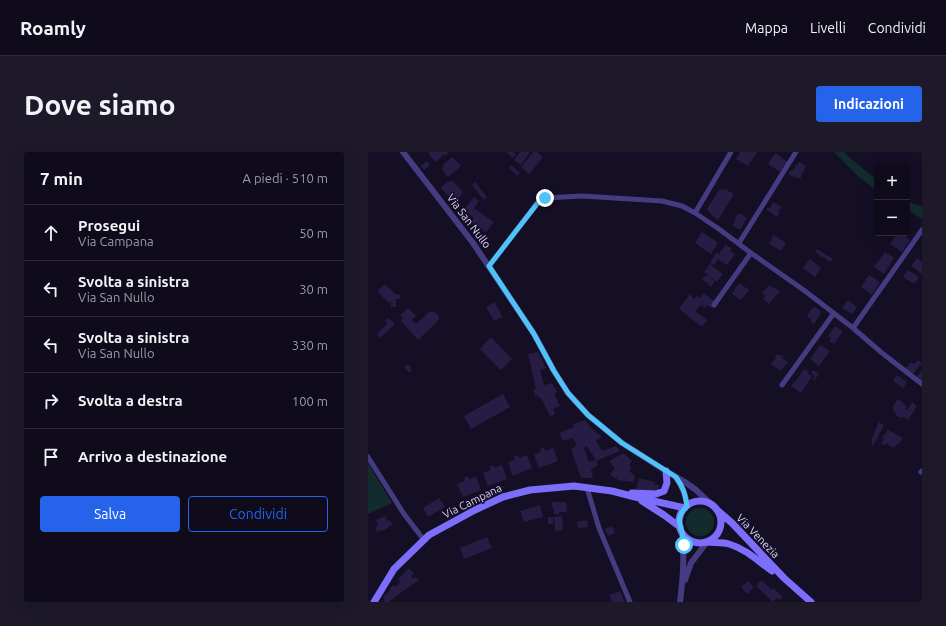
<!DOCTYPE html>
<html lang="it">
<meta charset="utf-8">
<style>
:root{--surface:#0f0b1b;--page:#1d1928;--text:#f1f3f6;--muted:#9b9ba3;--line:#2f2b3a;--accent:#2563eb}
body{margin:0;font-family:Ubuntu,sans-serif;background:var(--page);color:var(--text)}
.controls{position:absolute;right:12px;top:12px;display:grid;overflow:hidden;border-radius:4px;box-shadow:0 4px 16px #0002}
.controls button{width:36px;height:36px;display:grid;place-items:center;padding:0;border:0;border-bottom:1px solid var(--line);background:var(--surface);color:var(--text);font:20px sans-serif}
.stop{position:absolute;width:12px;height:12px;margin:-9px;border:3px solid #4fc3f7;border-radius:50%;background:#fff}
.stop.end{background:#4fc3f7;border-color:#fff;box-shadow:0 1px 4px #0008}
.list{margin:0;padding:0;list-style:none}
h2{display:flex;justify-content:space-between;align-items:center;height:52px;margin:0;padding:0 16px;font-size:17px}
h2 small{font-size:13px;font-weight:400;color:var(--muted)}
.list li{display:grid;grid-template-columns:26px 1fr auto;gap:12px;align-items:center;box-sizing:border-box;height:56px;padding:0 16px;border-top:1px solid var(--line)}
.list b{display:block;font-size:15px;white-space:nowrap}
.list p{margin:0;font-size:13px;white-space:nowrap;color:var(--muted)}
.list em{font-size:13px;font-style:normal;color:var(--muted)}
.actions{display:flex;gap:8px;padding:12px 16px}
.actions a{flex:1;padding:9px 0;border:1px solid var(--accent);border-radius:4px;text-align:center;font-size:14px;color:var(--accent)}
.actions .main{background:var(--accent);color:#fff}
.icon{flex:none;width:22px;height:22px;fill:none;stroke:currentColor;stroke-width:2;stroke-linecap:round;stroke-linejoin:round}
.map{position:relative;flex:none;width:554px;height:450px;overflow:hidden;border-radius:4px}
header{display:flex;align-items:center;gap:24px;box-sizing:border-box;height:56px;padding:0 20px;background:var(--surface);border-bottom:1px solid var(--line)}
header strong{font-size:19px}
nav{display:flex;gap:22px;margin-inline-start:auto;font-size:14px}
.intro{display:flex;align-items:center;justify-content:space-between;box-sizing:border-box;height:96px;padding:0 24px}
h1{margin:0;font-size:28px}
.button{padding:10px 18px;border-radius:4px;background:var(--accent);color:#fff;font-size:14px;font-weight:700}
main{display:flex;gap:24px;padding:0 24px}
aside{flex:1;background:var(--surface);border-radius:4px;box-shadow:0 4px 16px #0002}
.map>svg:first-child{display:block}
.green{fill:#122c2e}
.building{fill:#271c44;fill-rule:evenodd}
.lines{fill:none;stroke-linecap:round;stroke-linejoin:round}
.minor{stroke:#443b81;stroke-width:5}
.tertiary{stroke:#443b81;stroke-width:6}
.secondary{stroke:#7d6dfb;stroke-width:7}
.route{stroke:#4fc3f7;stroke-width:5}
.labels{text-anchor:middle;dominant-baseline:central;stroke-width:3;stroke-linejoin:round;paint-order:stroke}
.street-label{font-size:11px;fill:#dcd3fe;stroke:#140f24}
</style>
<header>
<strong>Roamly</strong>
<nav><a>Mappa</a><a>Livelli</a><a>Condividi</a></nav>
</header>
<div class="intro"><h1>Dove siamo</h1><a class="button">Indicazioni</a></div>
<main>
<aside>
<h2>7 min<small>A piedi · 510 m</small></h2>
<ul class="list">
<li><svg class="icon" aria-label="ahead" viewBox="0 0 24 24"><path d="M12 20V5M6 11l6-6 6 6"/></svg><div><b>Prosegui</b><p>Via Campana</p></div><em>50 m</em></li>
<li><svg class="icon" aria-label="left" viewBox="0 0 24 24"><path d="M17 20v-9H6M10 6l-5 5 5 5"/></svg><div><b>Svolta a sinistra</b><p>Via San Nullo</p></div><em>30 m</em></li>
<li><svg class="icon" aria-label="left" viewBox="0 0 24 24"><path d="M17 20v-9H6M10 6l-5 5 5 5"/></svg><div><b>Svolta a sinistra</b><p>Via San Nullo</p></div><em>330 m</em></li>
<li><svg class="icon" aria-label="right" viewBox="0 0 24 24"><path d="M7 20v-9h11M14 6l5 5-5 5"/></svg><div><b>Svolta a destra</b></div><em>100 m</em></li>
<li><svg class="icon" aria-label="arrive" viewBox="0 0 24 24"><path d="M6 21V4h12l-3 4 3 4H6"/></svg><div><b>Arrivo a destinazione</b></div></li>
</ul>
<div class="actions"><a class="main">Salva</a><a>Condividi</a></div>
</aside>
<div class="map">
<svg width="554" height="450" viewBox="0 0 554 450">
<rect width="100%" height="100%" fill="#140f24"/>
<path class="green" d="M466,0H476L489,12L509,28V39L491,25Z
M539,49L554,55V67L539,57Z
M0,311L24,351L0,362Z
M318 370a14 14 0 1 1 28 0a14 14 0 1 1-28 0Z"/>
<path class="building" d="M60,0H81L77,4L76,2L68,10L61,3L62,2Z
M138,0H146L148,2L145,6Z
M152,0H162L153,13L146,8Z
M165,0H169L175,5L161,22L153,15Z
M372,0H389L380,14L368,7Z
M407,1L420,10L412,20L400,12Z
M84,5L93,14L80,25L74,18L76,12Z
M58,9L62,13L56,18L53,14Z
M432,10L438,14L432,27L421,23V19H424L430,11Z
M143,13L152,21L150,24L141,16Z
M84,28L95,40L87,51L73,36L80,29L81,30Z
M107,30L119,45L116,48L104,33Z
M354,37L357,38V37L366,42L350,68L342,62L343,61L340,59L339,57L351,38Z
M106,45L111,49L106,56L126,70L118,80L103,70L106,66L96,58Z
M405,50L414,55L410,60L412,61L409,65L399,58V56H402Z
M370,61L377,64L376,65L379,66L372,78L365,74Z
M334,80L350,91L343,102L327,91Z
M530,81H532L542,88L534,100L522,92Z
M406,83L418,91L413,99L401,92Z
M357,93L364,96L362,99L367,102L359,113L350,107L346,113L342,111L348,101L351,102Z
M449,97L465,107L462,110L455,105V106L447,100Z
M517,100L526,106L516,122L506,115Z
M549,106L554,110V122L543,114Z
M442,107L453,116L447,125L435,116Z
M342,112L355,122L349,130L336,120Z
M540,118L551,125L546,132L535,125Z
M339,123L347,129L343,135L340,133L341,132L334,128L336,124L337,125Z
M501,123L512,130L504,143L493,135Z
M371,131L381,138L373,148L364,142Z
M17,132L27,142L32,143V147H28V155H23V149L21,151L9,139Z
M401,133L405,136L406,135L412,139L401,152L395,147L398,144L394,141Z
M336,141L347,150L343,156L340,153L337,156L333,153L327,159L339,168L334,175L311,157L322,142L326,147L329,144L332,146Z
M480,148L489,155L484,162L474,156Z
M127,150L134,165L126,169L118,155Z
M445,155L446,156L447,155L453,159L452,160L453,161L446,172L442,170L444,168L439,164Z
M40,156L48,164L43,168L48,172L61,160H67L70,163L71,166L70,169L50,188L32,168L35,166L32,163Z
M21,166L27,172L12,186L9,182L19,172L17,169Z
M467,174L475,179L466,192L461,189L463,186L460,184Z
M123,185L144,207L133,218L112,197Z
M452,193L462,199L451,214L442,207Z
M170,200L178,216L172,218L176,233L184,231L189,240L186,242L192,254L185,257L187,262L182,264L173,246H171L170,243L167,244L165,237H168L160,202Z
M410,202L412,204L413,203L415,204L414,206L420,210L413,219L403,212L408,206L407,205Z
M550,208L554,211L544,223L537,217L543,210L546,212Z
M40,212L43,216L42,217L44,218L41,221L36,215Z
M436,217L441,220L440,222L444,224L433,241L423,234L426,229L427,230Z
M445,218L451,222L446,229L445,227L447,224L443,221Z
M554,219V230L548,225Z
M529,223L539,230L535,236L525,229Z
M135,242L142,255L103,277L96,264Z
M530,247L539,254L537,257L539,258L544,250L549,254L540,268L535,265H533V266L528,263V261L525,259L526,257L524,256Z
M217,268L222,275L234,285L228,288L234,299L248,294L252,299L228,309L230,313L223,318L225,326H213L203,297L209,294L205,286L195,289L191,281L206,275L205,272ZM219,294L228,308L221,310L216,296Z
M511,270L516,273L505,294L504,293V286Z
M520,278L535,286L530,293L529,292L526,296L518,291L517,294L513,291L516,287L514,286Z
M176,295L177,299L185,296L190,309L171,316L166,303L173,300L172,297Z
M256,301L264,309L261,313L264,316L261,319L267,324L265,330L249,328V326H246L242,322L247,317L241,309Z
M150,303L151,306L159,303L164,316L145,324L140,310L147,308L146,304Z
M125,313L126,316L134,313L139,327L120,334L115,321L123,318L121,315Z
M100,324L101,327L108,325L113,338L95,345L89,332L97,329L96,326Z
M271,326L287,330L286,332L291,333L289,340L283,341L268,337Z
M71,346L77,355L60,365L55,356Z
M184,350H198L199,360H191V362H186V356H184Z
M172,353L175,365L156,370L152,359Z
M17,364L19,369L22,368L25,373L20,375V376L14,379V378L9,380L7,374L10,373L8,368Z
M194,364L195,378L187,379L186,365Z
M180,365H185V372H180Z
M219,368L220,375L210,376L209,370Z
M244,374L247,381L240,384L237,377Z
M119,385L124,396L96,407L92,396Z
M41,416L46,421L43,424L46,427L48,425L51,428L31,442L21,450H15L17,448L15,445L22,438V436L26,433L27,435L32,430L30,427Z
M393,428L404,438L405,436L415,445L412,448L409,446L405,450L388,434Z
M380,429L386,435L379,442L373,435Z
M252,439L257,450H244L241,443Z"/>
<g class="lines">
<path class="minor" d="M327,61L363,0
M371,91L428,0
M121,114L169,51L177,46L214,44L294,49L314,54L327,61L351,77L383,101L437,139L485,176L514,201L554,232
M346,153L383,101
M485,176L554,78
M414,233L466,161
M0,305L36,362L56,388
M553,320L554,319
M219,336L231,376L262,450"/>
<path class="tertiary" d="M35,0L105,91L166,182L186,219L200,241L220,263L254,291L298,319L317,330L328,338L344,353
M308,326C315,335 318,343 319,354
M317,428L323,411L339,390
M312,450C315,427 317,404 314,381"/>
<path class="secondary" d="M264,341L288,342L296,339L299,331L298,319
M274,349L296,363L312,375
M311 370a21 21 0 1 1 42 0a21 21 0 1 1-42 0Z
M348,357L364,371L416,426L443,450
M339,390C346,391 354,390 361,392C378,397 390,409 404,419
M6,450L26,417L61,383L107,358L135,345L162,338L206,334L244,339L267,345L317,356"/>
</g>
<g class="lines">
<path class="route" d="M177,46L169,52L121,114L166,182L186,219L200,241L220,263L254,291L308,325C315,335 317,341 319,354C310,363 310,369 314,380C315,384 315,389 316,393"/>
</g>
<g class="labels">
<g class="street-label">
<text transform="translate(101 69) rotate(53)">Via San Nullo</text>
<text transform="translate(104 349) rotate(-26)">Via Campana</text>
<text transform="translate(390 384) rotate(46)">Via Venezia</text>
</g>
</g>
</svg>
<div class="controls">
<button>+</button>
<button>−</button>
</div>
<div class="stop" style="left:316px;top:393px"></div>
<div class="stop end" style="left:177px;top:46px"></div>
</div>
</main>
